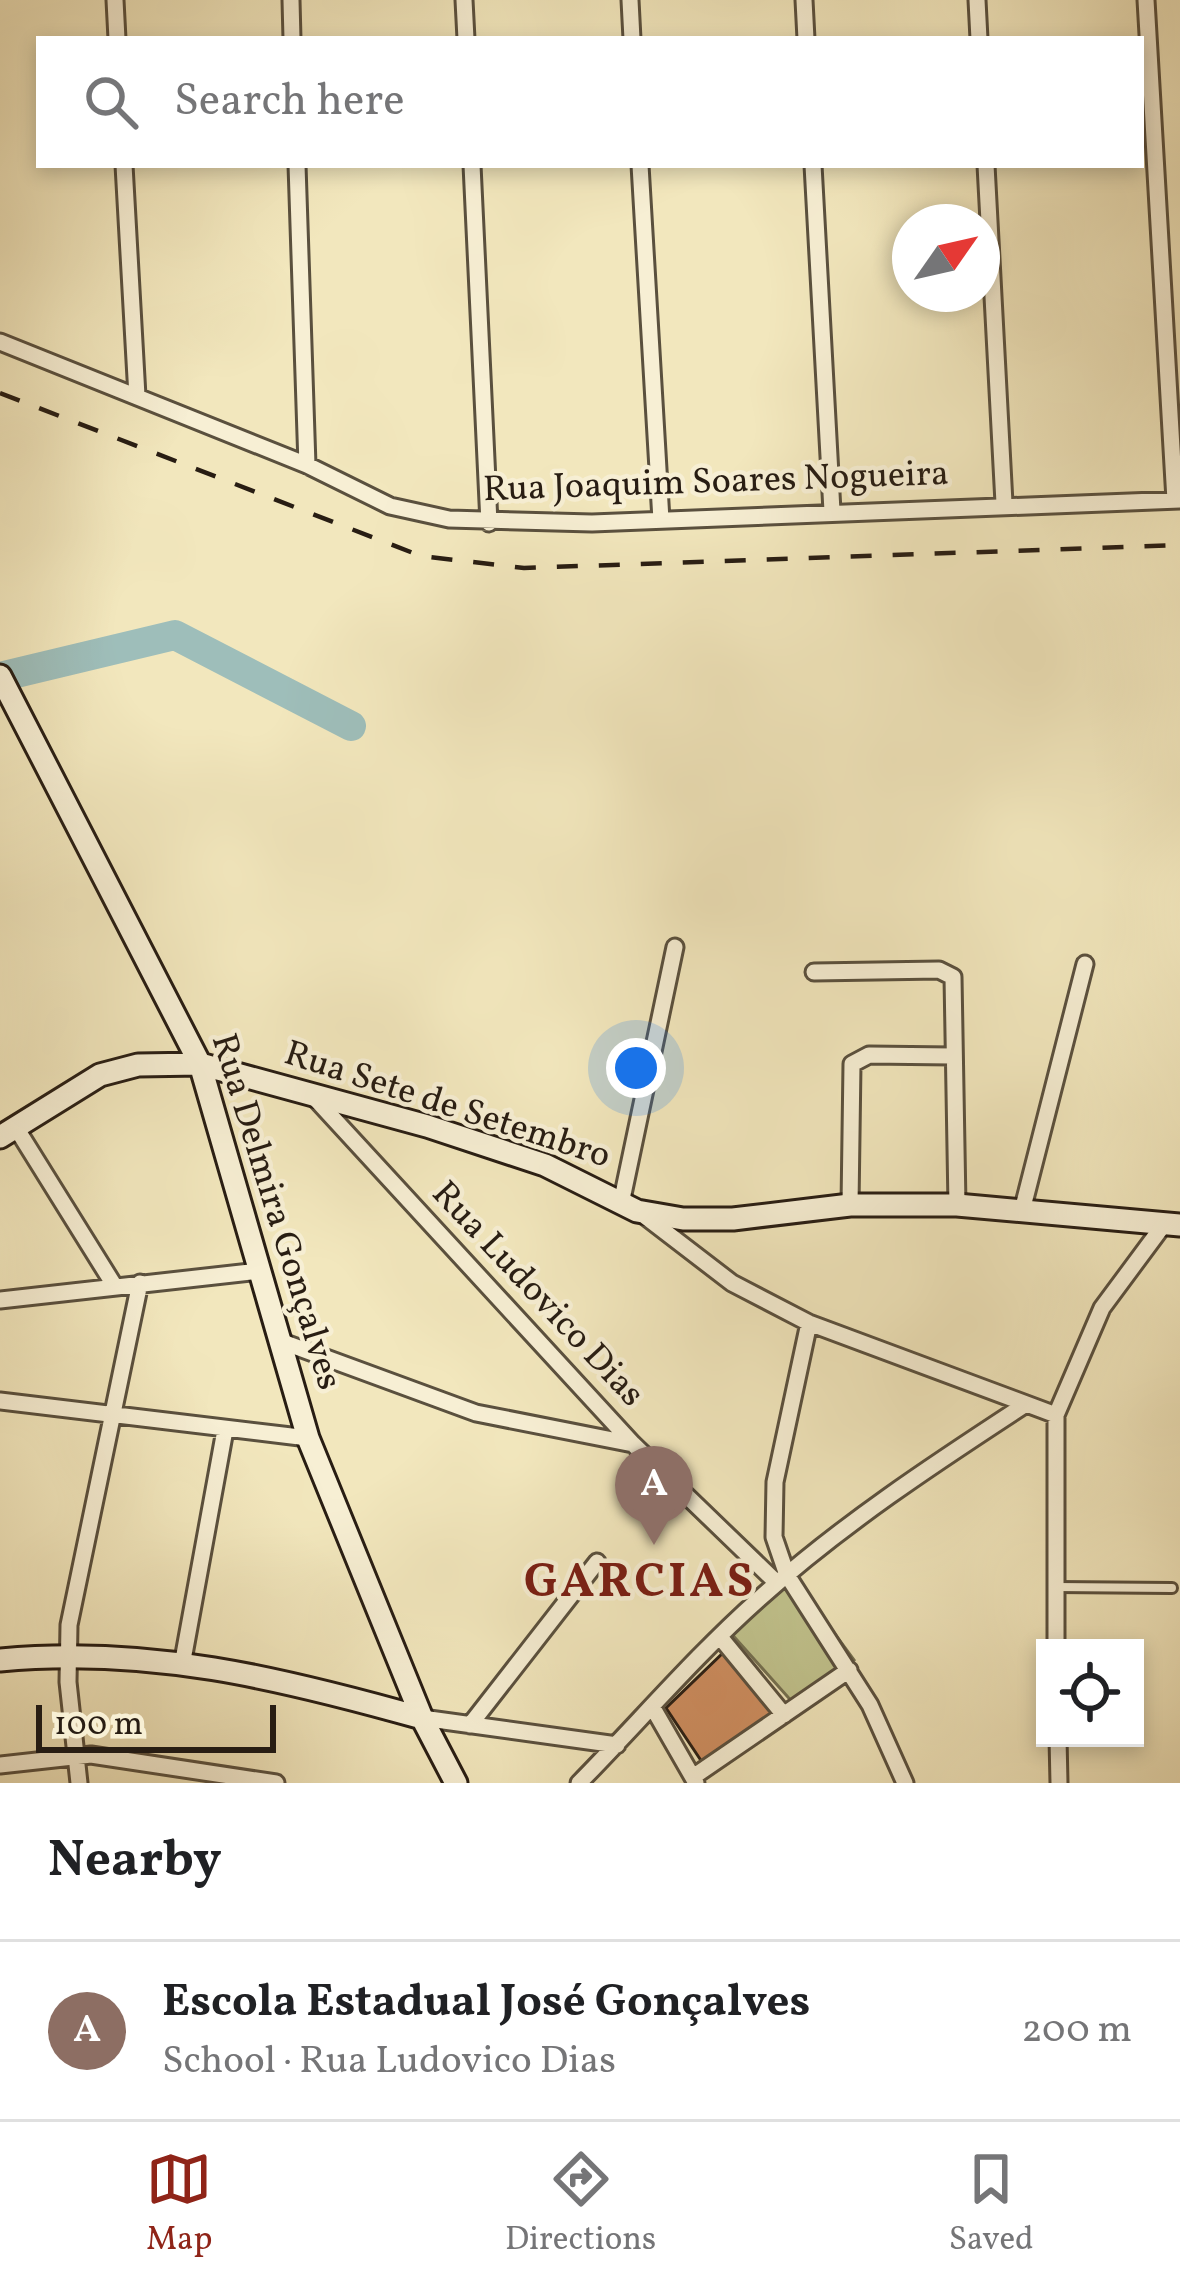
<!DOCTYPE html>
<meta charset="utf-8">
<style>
:root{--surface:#fff;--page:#f2f2f2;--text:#202124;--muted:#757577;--line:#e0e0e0;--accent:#8f2418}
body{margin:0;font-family:Vollkorn,serif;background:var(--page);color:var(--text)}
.controls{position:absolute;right:36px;bottom:36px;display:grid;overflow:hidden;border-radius:0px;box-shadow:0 6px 18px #0003}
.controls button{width:108px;height:108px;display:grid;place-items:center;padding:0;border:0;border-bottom:3px solid var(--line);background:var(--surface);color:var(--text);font:60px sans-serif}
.compass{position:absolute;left:892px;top:204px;width:108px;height:108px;border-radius:50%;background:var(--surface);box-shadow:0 6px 18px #0003;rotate:56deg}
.scale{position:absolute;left:36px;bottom:30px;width:240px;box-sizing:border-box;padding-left:12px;border:6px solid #281d13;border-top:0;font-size:33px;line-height:42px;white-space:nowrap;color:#281d13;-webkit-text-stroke:9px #f7efd4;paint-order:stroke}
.you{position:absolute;left:636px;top:1068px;width:42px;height:42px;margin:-30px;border:9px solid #fff;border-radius:50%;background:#1a73e8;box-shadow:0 0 0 18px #1a73e833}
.badge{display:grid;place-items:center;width:78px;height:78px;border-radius:50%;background:var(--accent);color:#fff;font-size:39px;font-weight:700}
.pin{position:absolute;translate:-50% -99px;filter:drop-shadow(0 3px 6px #0008)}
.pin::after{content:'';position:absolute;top:63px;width:42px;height:36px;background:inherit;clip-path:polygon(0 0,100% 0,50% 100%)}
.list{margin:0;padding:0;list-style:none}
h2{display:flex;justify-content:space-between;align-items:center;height:156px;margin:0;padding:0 48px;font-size:51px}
h2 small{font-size:39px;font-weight:400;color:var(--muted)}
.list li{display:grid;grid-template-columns:78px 1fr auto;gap:36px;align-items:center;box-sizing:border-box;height:180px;padding:0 48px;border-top:3px solid var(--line)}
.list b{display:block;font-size:45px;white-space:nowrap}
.list p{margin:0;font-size:39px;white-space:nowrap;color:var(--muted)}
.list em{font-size:39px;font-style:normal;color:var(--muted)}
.icon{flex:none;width:66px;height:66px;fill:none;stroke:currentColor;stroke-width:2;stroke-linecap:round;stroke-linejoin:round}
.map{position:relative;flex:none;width:1180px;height:1783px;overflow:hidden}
.search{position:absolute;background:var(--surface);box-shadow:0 6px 18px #0003;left:36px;right:36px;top:36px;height:132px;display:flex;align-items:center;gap:30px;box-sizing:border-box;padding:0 42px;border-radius:0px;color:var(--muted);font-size:45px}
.sheet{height:336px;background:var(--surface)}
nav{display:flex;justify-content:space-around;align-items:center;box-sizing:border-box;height:168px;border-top:3px solid var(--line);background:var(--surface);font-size:33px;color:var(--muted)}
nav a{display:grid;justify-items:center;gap:6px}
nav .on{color:var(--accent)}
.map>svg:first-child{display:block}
.green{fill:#c1c38d;stroke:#747050;stroke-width:3}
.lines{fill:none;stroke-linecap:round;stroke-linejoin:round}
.river{stroke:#9ebeba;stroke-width:30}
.building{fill:#cf8e60;stroke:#281d13;stroke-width:3}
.lane-casing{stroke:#5a503e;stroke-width:14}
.street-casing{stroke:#5a503e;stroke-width:21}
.secondary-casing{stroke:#281d13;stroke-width:27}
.lane{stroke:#f7efd4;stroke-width:8}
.street{stroke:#f7efd4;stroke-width:15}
.secondary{stroke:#f7efd4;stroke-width:21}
.rail{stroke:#281d13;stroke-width:4.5;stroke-dasharray:21 21;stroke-linecap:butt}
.labels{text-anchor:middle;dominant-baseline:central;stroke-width:9;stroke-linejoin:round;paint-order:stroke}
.street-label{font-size:36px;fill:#281d13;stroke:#f7efd4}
.district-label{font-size:48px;font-weight:bold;letter-spacing:3px;fill:#7a1f14;stroke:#f7efd4}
</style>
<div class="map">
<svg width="1180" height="1783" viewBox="0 0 1180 1783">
<rect width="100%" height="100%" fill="#f2e7bd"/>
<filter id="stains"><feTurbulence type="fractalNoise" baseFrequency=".00167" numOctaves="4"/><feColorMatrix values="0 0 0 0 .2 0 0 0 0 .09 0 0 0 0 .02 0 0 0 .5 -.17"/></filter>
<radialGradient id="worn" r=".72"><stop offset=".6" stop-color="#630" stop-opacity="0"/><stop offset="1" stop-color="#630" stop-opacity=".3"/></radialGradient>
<path class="green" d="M790,1573L854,1660L795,1705L728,1630Z"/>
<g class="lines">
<path class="river" d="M0,677L175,635L351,726"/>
</g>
<path class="building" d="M724,1652L777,1711L702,1762L666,1708Z"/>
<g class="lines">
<defs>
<path id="lane" d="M1056,1587L1172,1588"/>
<path id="street" d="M115,0L117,39
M291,0L292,39
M464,0L466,39
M630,0L632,39
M804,0L806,39
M977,0L979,39
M1146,0L1175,500
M124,165L137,396
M297,165L307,465
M472,165L489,523
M640,165L661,520
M813,165L832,511
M986,165L1004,503
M0,342L307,465L390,506L449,519L592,523L1180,500
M814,972L939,970L953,977L957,1205
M311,1094L633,1444L777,1583
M15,1126L114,1285
M622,1199L675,947
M850,1205L852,1064L869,1055L952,1056
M1023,1207L1085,964
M646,1217L732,1283L809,1323L1056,1415
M0,1300L259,1271
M809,1323L775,1482L774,1537L787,1575L870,1705L905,1783
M280,1341L476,1413L633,1444
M0,1401L308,1438
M720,1637L784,1715
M1056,1648V1415L1102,1308L1165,1223
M183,1660L225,1430
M653,1708L696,1783
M422,1718L617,1745
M470,1725L597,1562
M1058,1738L1059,1783
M0,1765L91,1755L276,1783
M693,1777L849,1670
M79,1783L68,1682L69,1625L140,1283
M579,1783C639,1722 695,1656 759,1599C841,1525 934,1464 1026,1404"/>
<path id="secondary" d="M0,676L200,1064L308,1438L422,1718L456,1783
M0,1137L100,1075L138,1065L200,1064L427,1126L545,1165L637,1211L683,1219H733L850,1205H957L1180,1225
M0,1660C148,1646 280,1678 422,1718"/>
</defs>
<use href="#lane" class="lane-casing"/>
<use href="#street" class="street-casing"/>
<use href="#secondary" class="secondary-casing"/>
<use href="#lane" class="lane"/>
<use href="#street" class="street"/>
<use href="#secondary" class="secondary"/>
<path class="rail" d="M0,393L421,556L524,568L1180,545"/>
</g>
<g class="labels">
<g class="street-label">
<text transform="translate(716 483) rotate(-2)">Rua Joaquim Soares Nogueira</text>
<text transform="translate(447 1106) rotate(18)">Rua Sete de Setembro</text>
<text transform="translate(275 1212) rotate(73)">Rua Delmira Gonçalves</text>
<text transform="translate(537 1295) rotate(47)">Rua Ludovico Dias</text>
</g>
<g class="district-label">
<text x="640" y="1583">GARCIAS</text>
</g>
</g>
<rect width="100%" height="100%" filter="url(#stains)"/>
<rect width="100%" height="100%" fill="url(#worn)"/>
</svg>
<div class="controls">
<button><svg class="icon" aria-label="locate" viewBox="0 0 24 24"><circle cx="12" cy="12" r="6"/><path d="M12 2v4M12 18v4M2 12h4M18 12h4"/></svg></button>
</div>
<svg class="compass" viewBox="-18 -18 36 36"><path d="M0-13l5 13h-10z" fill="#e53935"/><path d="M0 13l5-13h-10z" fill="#757577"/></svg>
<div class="scale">100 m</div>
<div class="you"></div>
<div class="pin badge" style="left:654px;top:1545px;background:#8d6e63">A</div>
<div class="search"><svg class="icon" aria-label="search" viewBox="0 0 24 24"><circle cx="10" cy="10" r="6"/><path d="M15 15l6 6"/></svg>Search here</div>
</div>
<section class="sheet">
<h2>Nearby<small></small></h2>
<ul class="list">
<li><span class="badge" style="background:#8d6e63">A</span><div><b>Escola Estadual José Gonçalves</b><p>School · Rua Ludovico Dias</p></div><em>200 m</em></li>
</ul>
</section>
<nav>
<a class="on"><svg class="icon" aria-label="map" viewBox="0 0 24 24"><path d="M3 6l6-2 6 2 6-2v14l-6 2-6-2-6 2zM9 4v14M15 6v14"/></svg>Map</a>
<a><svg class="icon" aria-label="directions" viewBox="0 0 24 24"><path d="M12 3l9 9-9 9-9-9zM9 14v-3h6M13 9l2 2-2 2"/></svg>Directions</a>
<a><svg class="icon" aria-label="saved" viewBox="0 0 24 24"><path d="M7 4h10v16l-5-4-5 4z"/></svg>Saved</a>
</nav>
